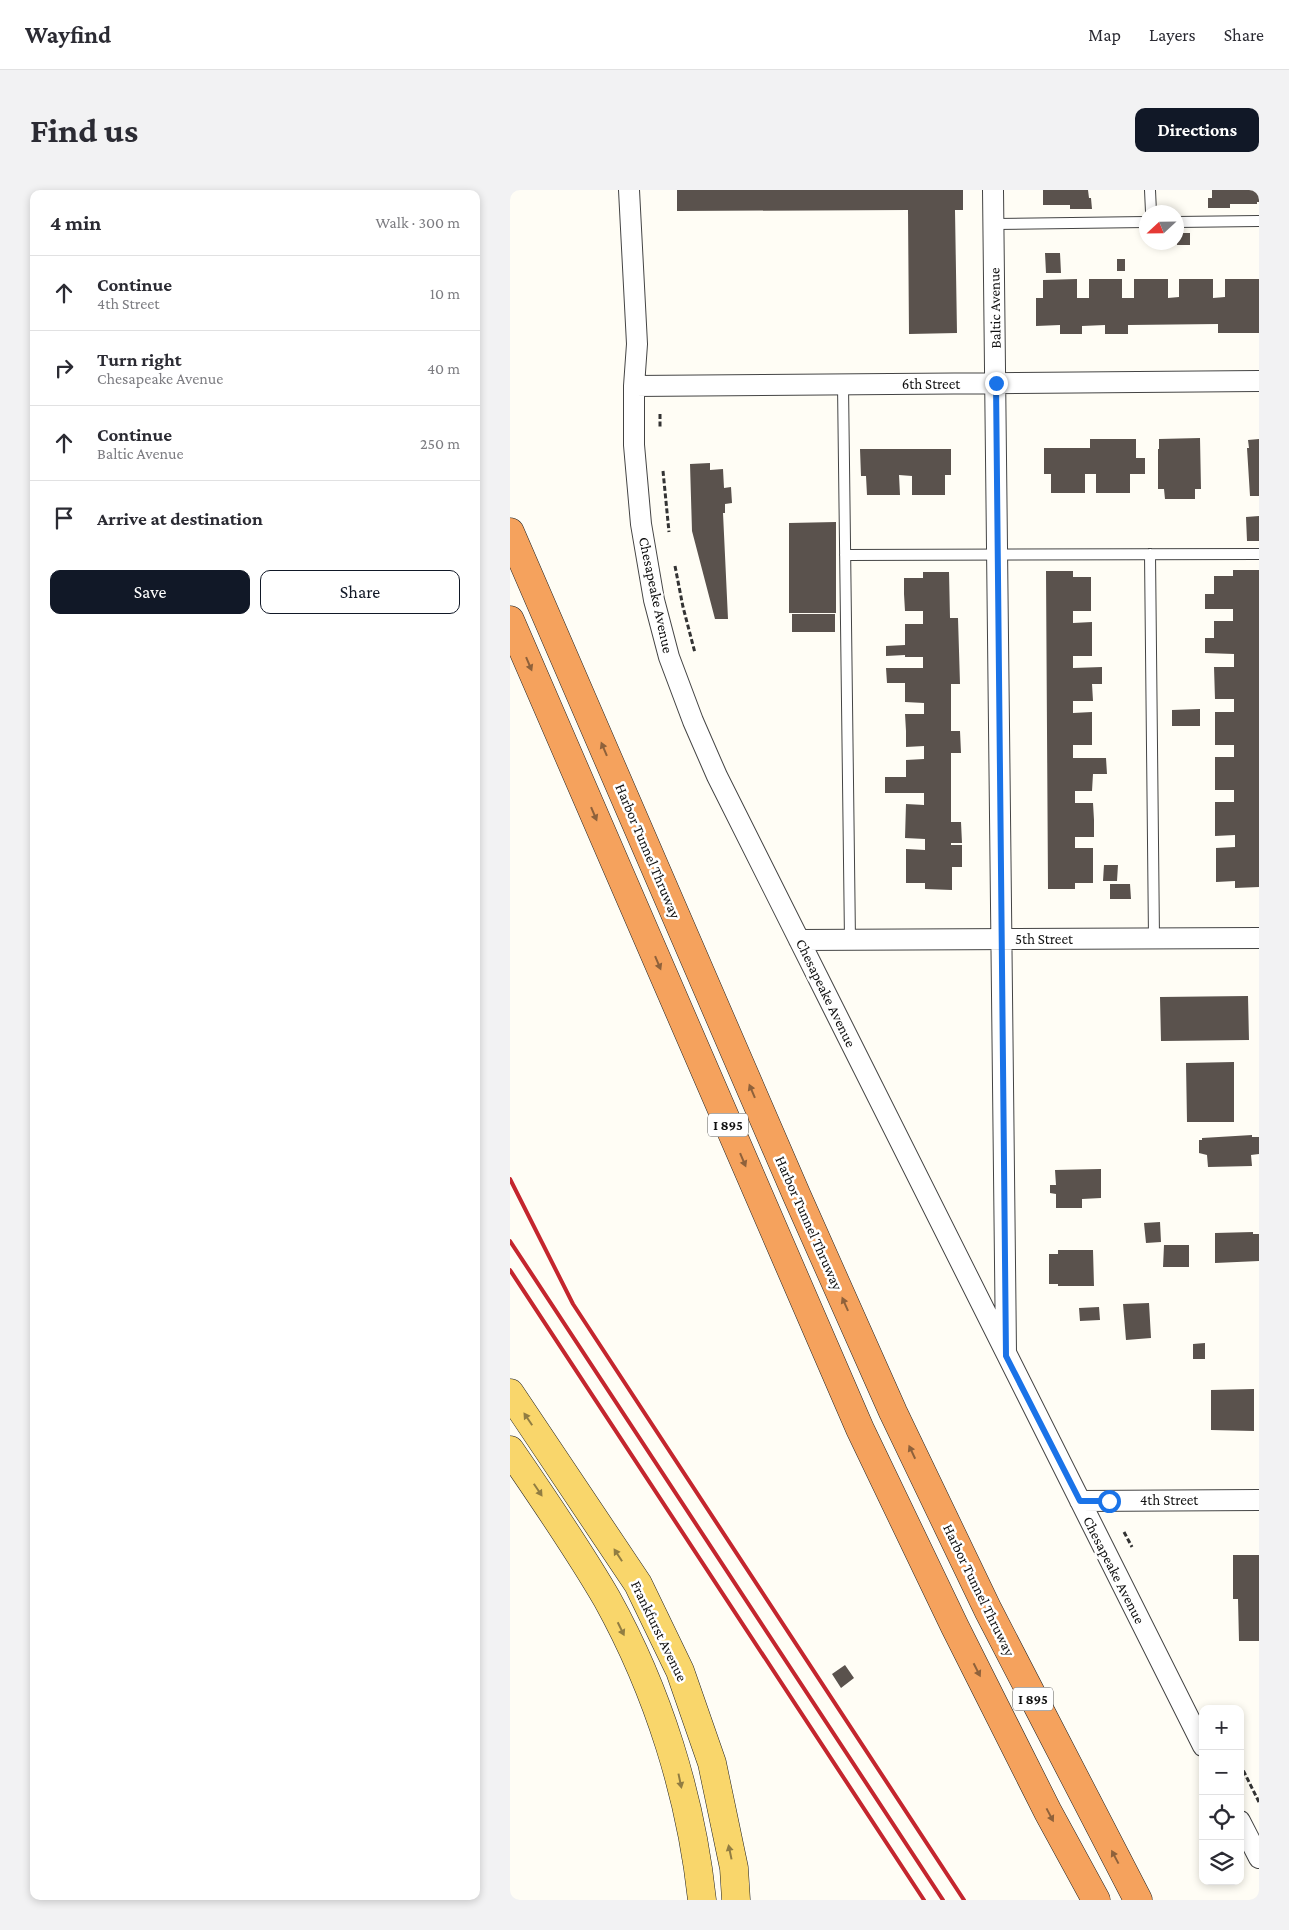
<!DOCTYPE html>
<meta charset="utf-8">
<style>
:root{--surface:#fff;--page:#f2f2f3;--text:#2b2b33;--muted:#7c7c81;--line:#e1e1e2;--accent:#111827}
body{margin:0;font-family:"Crimson Pro",serif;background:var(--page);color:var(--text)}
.controls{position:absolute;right:15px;bottom:15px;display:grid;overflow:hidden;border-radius:10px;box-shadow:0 2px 8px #0003}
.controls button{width:45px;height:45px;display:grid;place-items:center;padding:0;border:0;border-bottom:1px solid var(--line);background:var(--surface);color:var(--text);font:25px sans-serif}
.compass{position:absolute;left:629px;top:15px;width:45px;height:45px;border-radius:50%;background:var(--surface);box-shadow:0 2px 8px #0003;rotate:248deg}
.stop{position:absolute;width:15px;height:15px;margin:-11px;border:4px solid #1a73e8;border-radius:50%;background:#fff}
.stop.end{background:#1a73e8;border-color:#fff;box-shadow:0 1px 5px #0008}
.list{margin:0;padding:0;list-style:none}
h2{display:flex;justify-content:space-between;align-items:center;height:65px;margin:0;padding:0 20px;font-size:21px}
h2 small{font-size:16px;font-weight:400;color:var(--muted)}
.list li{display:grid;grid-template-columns:32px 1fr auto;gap:15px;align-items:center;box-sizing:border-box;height:75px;padding:0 20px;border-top:1px solid var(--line)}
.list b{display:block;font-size:19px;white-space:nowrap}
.list p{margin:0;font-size:16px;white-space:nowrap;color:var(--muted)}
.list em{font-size:16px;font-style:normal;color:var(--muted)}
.actions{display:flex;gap:10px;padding:15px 20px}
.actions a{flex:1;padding:11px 0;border:1px solid var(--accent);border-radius:10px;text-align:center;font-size:18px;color:var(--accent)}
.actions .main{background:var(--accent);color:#fff}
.icon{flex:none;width:28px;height:28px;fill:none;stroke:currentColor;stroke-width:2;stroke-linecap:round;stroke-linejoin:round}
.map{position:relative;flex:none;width:749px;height:1710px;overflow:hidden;border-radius:10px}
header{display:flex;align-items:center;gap:30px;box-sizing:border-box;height:70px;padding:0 25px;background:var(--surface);border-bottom:1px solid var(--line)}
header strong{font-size:24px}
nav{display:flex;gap:28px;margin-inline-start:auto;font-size:18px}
.intro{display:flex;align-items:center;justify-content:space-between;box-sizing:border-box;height:120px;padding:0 30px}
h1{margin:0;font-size:35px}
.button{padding:12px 22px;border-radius:10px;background:var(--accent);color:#fff;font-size:18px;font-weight:700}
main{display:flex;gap:30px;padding:0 30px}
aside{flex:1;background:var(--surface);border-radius:10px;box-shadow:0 2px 8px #0003}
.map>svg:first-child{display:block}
.building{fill:#5a524d}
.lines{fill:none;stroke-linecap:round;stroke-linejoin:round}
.service-casing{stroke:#444;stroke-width:12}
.minor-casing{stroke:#444;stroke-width:22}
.primary-casing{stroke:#222;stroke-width:29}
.motorway-casing{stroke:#222;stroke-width:29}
.path{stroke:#333;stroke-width:3;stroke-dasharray:5 2.5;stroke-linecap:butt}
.service{stroke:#fff;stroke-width:10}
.minor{stroke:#fff;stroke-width:20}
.primary{stroke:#f9d66b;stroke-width:28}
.motorway{stroke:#f5a25d;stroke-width:28}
.rail{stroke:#c4262e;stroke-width:4}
.oneway{fill:#8e613b}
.oneway2{fill:#917d42}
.route{stroke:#1a73e8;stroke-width:6}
.labels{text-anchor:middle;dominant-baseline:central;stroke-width:5;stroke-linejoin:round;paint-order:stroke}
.shield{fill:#fff;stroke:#585858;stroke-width:1}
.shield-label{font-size:14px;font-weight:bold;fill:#111}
.street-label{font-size:15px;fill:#111;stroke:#fff}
</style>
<header>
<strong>Wayfind</strong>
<nav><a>Map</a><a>Layers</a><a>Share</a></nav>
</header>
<div class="intro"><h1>Find us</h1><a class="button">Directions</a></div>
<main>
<aside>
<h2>4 min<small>Walk · 300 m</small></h2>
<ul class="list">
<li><svg class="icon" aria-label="ahead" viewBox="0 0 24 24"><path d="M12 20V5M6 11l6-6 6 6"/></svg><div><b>Continue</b><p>4th Street</p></div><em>10 m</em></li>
<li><svg class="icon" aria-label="right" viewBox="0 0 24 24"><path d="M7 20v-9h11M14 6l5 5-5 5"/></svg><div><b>Turn right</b><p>Chesapeake Avenue</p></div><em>40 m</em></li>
<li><svg class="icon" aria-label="ahead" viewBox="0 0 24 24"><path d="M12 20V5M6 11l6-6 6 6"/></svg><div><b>Continue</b><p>Baltic Avenue</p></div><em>250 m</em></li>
<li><svg class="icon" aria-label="arrive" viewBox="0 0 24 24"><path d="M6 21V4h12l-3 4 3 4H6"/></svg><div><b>Arrive at destination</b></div></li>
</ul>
<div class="actions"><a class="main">Save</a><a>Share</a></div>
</aside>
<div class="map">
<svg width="749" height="1710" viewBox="0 0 749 1710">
<rect width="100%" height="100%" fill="#fffdf5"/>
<path class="building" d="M167,0H453V20H445L447,143L399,144L398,20L167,21Z
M533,0H578L579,8H581L582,19H560V15H533Z
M702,0H749V12H747V14H720V18H698V8H702Z
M667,43H680V55H667Z
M535,63H550L551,83H536Z
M607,69H615V81H607Z
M567,89V108H579V89H612V108H624V89H658V108L669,107V89H703V108L715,107V89H749V143H708V134L618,135V144H595V135L572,136V144H550V135L526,136V108H533V90Z
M690,248L691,299H685V309H655L654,299H648V259H649V249Z
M580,249H626V268H635V284H620V303H586V284H575V303H541V284H534V258H580Z
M749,249V306H740L737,258H739L738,250Z
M350,259H441V285H435V305H402V286L389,285L390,305H357L356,286H351Z
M200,273V280L213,279L214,298L221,297L222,313L215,314V323H213L218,429H205L182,341L180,274Z
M749,326V351H737L736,327Z
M326,332V423H279V333Z
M723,380H749V697L725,698V691L706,692V658L725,657V645L705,646V612H724V600H705V567H724V555H705V522H724V509H705L704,477H724V464L695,463V448H704V431H723V419H695V404H704V386H723Z
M536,381H563V387H581V421H563V433L582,432V466H563V478L592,477V494H582L583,511H563V523L582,522V555H563V568H596L597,584H583L582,601H565V613H583L584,630V647H565V658H583V693H565V699H538Z
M413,382H439L440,428H448L450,494H441V541H450L451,563H441V632H451L452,653H441V655H452V677H442V700L415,699V693H396V659L415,660V649L395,648L396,614L414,615V603H375V587H396V570L414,569V556L396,557V541L395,524H414V513L395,512V493H377L376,478H413V467H395V465L376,466V456L395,455V434H413V421H395L394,404V388H413Z
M282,424H325V442H282Z
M690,519V536H662V520Z
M594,675H608L607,691H593Z
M600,694H620L621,709H600Z
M738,806L739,850L651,851L650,807Z
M724,872V932H677L676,873Z
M742,945V947H749V964L741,965L742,976L698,977L697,965L689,963V950H692V948Z
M591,979V1008L572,1009V1018H546V1004L540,1003V995H546L545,980Z
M650,1032L651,1052L636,1053L634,1033Z
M743,1042V1044H749V1071L705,1073V1043Z
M654,1055H679V1077H653Z
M548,1060H583L584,1096H548V1094H539V1064H548Z
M639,1113L641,1148L616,1150L613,1114Z
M589,1117L590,1130L570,1131L569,1118Z
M695,1153V1169H683V1154Z
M744,1199V1241L701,1240V1200Z
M723,1365H749V1451H729L728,1409H723Z
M335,1475L344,1488L331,1498L322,1484Z"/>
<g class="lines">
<defs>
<path id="service" d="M640,0L641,22
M666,32L749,31
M484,34L636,32
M333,195L340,750
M640,364L644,748
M335,365L749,364"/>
<path id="minor" d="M119,0L127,154L124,196V255L131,334L144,410L159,467L183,531L207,586L693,1556
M483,0L496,1162
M124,196L749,191
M289,750L749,748
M570,1311L749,1310
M730,1631L749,1668"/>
<path id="primary" d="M0,1203L128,1394L170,1481L202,1573L224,1678L226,1710
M0,1260C33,1308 68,1359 97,1409C148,1501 181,1606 192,1710"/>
<path id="motorway" d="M0,342L287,1006L383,1222L478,1420L628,1710
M0,430L350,1239L445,1437L538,1622L586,1710"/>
</defs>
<use href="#service" class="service-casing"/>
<use href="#minor" class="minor-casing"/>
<use href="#primary" class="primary-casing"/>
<use href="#motorway" class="motorway-casing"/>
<path class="path" d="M150,224V238
M153,281L159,342
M165,376L173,417L185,463
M614,1342L622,1357
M730,1574L749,1612"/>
<use href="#service" class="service"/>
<use href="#minor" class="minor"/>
<use href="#primary" class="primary"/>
<use href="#motorway" class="motorway"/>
<path class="rail" d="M0,989L63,1114L454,1710
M0,1051L433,1710
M0,1080L414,1710"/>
</g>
<defs><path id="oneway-solid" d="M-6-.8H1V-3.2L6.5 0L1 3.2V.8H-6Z" transform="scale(1.25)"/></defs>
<g class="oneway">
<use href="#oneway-solid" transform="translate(19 474) rotate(67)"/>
<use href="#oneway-solid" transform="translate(94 559) rotate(-113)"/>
<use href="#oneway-solid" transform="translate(84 624) rotate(67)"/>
<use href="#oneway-solid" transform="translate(148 773) rotate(67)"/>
<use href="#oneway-solid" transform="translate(242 901) rotate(-113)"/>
<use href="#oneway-solid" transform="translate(233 970) rotate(67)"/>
<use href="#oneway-solid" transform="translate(335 1114) rotate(-114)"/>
<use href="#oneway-solid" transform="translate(402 1262) rotate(-115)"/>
<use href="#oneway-solid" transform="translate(467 1480) rotate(63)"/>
<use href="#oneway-solid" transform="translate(540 1625) rotate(62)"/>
<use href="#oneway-solid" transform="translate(605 1667) rotate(-118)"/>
</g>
<g class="oneway2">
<use href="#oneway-solid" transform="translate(18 1229) rotate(-124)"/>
<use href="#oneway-solid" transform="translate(28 1300) rotate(56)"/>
<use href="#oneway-solid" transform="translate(108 1365) rotate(-123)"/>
<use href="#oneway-solid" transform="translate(111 1439) rotate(64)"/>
<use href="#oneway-solid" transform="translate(170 1591) rotate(78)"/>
<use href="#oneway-solid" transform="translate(220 1662) rotate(-102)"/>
</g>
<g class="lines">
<path class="route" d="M486,193L496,1166L570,1311H599"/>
</g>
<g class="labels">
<g class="shield">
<rect x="198" y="923.5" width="40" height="23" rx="4"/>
<rect x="503" y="1497.5" width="40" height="23" rx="4"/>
</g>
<g class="shield-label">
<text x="218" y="935">I 895</text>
<text x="523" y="1509">I 895</text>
</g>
<g class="street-label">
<text transform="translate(485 118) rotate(-91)">Baltic Avenue</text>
<text x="421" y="194">6th Street</text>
<text transform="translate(146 405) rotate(78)">Chesapeake Avenue</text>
<text transform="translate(138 661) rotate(67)">Harbor Tunnel Thruway</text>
<text x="534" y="749">5th Street</text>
<text transform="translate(316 803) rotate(64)">Chesapeake Avenue</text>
<text transform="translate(299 1033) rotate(66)">Harbor Tunnel Thruway</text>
<text x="659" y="1310">4th Street</text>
<text transform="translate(604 1380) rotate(63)">Chesapeake Avenue</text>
<text transform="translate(469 1400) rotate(64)">Harbor Tunnel Thruway</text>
<text transform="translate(149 1441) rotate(64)">Frankfurst Avenue</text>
</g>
</g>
</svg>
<div class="controls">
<button>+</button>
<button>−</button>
<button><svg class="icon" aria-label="locate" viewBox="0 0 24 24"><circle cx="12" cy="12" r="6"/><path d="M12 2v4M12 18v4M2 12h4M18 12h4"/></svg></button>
<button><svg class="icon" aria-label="layers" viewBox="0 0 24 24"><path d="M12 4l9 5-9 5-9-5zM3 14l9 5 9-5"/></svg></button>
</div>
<svg class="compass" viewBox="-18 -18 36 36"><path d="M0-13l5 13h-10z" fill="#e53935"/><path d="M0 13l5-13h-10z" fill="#7c7c81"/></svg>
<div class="stop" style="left:599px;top:1311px"></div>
<div class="stop end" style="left:486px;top:193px"></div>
</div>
</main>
